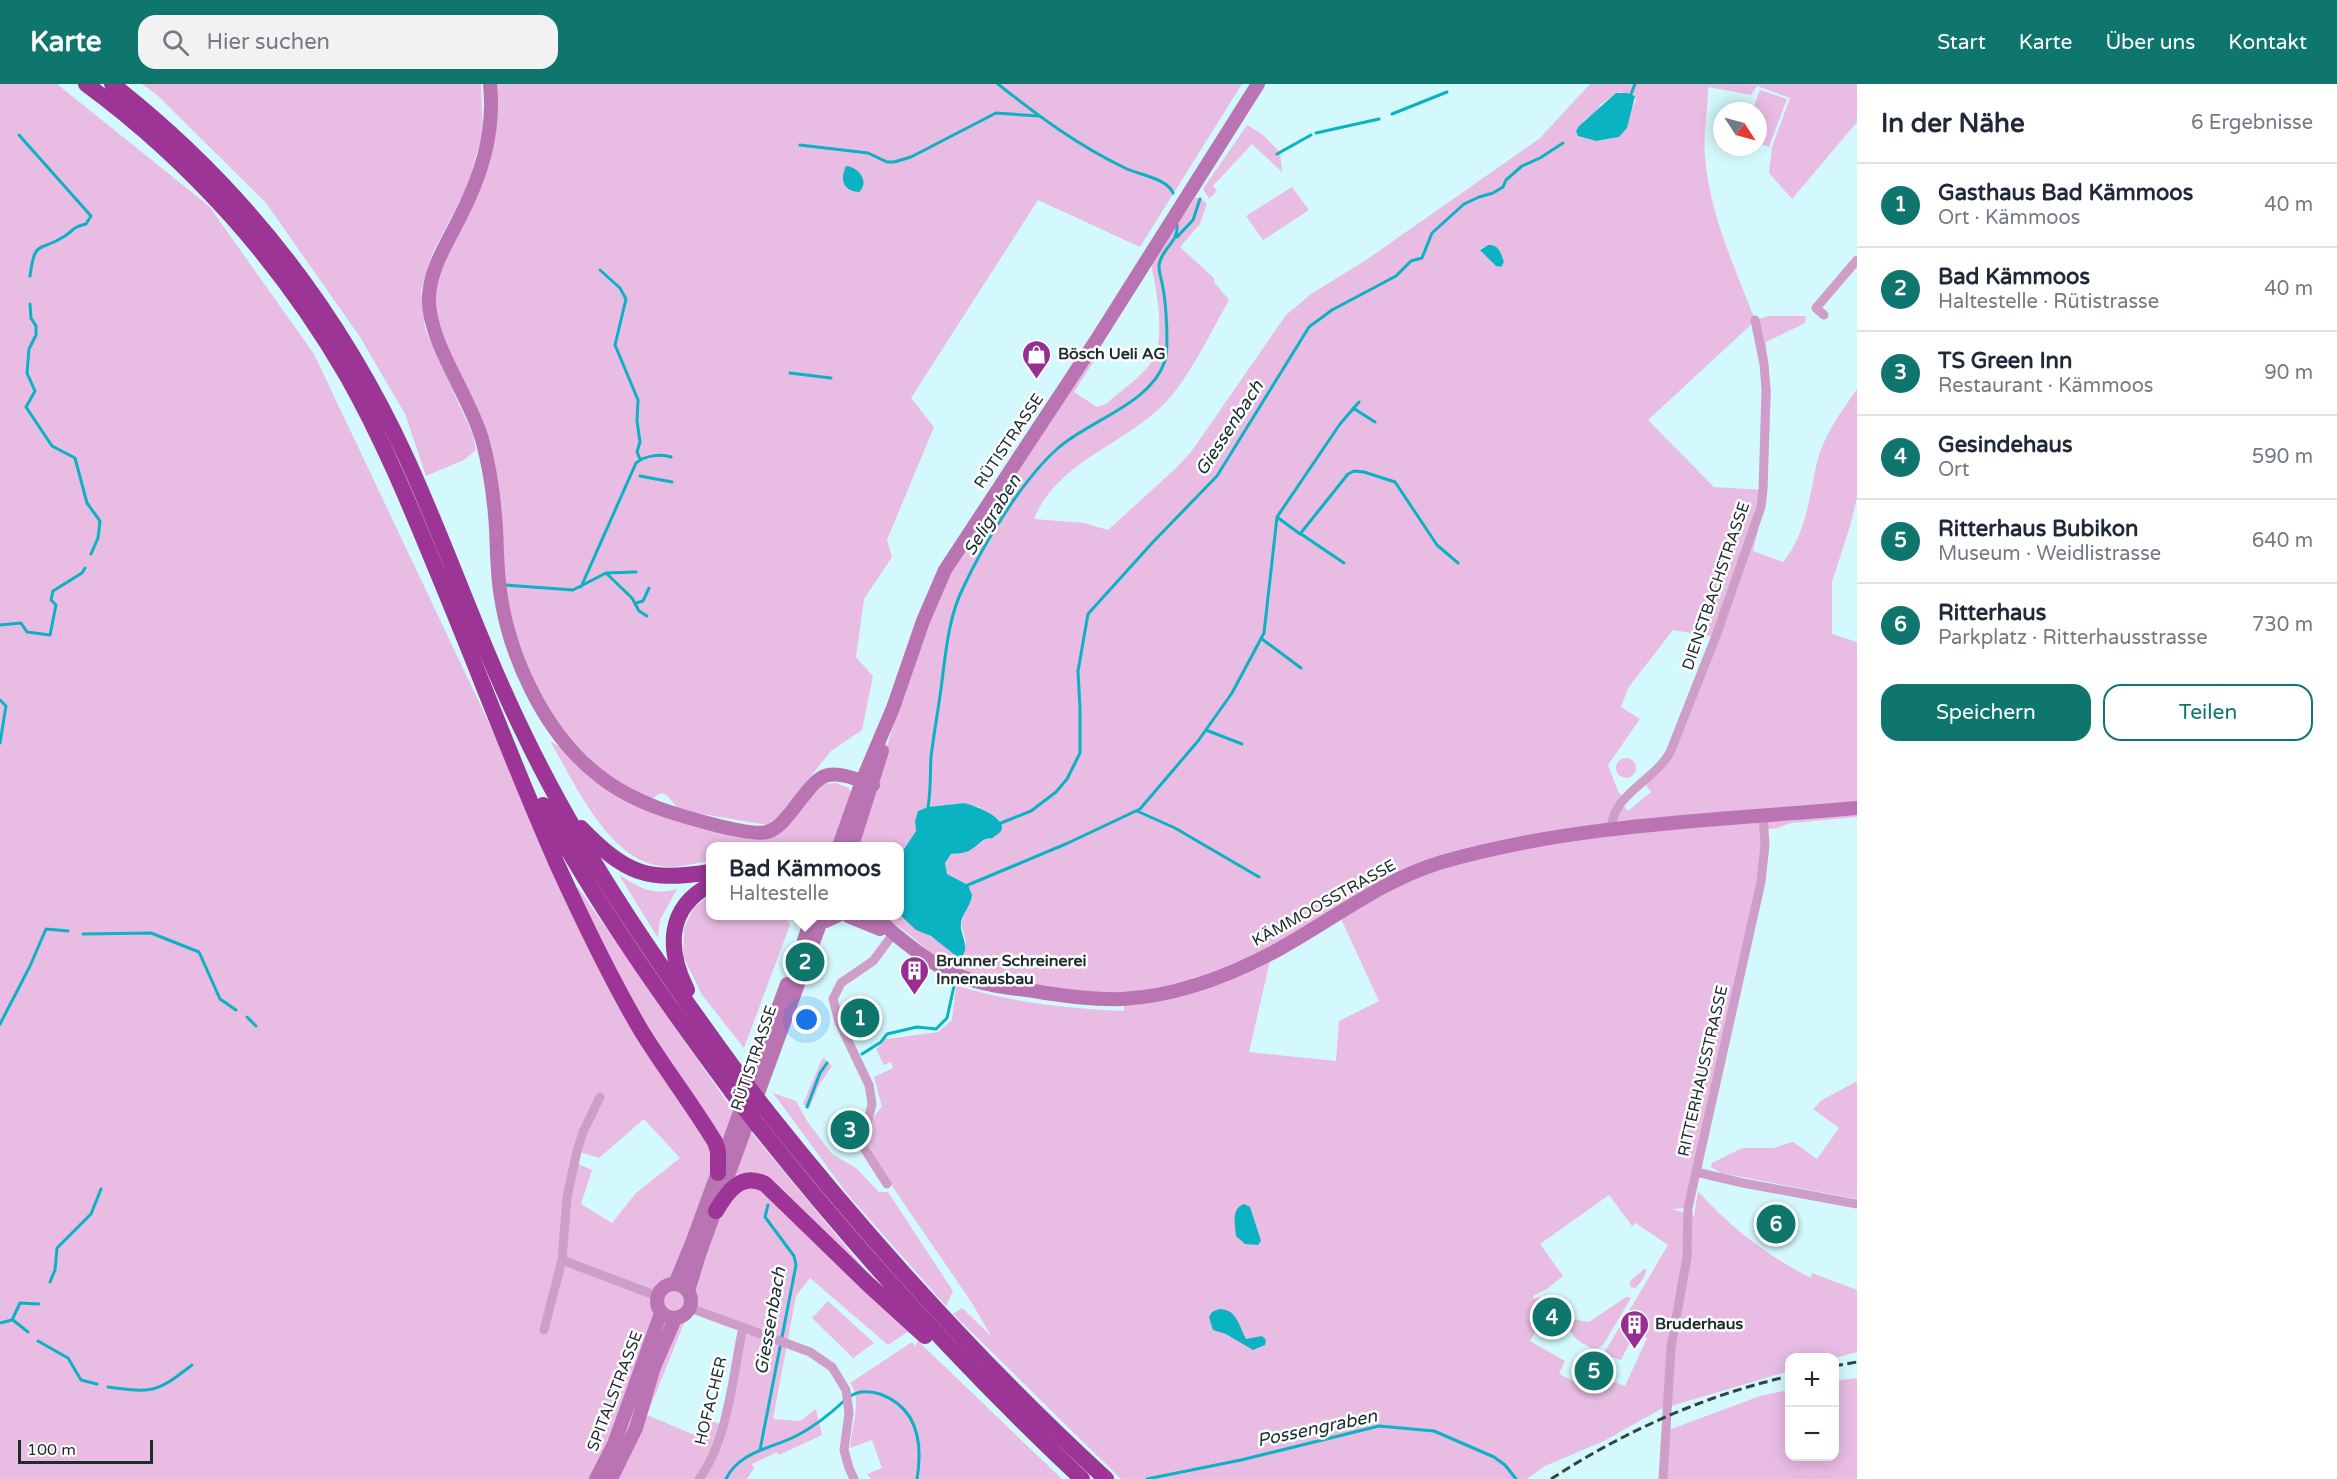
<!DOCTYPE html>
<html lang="de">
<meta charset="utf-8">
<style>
:root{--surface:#fff;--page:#f2f2f3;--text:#1f2937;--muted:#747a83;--line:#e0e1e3;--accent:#0f766e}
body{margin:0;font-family:"Varela Round",sans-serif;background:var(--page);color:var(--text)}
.controls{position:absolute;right:18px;bottom:18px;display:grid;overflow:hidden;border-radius:12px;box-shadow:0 3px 15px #0003}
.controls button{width:54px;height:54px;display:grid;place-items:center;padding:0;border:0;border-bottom:2px solid var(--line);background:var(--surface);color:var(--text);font:30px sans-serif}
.compass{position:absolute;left:1713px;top:18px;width:54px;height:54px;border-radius:50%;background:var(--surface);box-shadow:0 3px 15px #0003;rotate:126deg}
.scale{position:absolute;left:18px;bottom:15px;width:135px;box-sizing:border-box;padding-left:6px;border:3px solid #1e2c2e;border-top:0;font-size:16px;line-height:21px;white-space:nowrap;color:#1e2c2e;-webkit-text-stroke:4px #fefefe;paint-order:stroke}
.you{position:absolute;left:807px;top:936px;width:21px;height:21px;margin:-15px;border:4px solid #fff;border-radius:50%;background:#1a73e8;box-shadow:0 0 0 9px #1a73e833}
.badge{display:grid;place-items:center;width:39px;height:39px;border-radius:50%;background:var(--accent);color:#fff;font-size:20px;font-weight:700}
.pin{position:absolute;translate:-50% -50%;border:3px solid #fff;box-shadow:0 2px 6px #0006}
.popup{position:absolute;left:706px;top:758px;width:198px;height:78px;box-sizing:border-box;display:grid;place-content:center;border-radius:12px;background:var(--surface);filter:drop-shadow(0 2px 4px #0005);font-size:20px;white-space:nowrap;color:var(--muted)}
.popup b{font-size:22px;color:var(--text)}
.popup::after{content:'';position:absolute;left:50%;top:100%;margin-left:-12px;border:12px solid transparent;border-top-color:var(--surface)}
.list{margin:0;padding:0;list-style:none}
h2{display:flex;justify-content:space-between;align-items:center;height:78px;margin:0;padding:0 24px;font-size:26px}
h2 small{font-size:20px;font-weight:400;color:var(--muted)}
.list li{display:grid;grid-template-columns:39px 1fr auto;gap:18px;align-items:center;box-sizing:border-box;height:84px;padding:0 24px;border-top:2px solid var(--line)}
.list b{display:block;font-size:22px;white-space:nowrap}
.list p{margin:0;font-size:20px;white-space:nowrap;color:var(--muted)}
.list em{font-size:20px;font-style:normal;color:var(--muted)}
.actions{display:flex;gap:12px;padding:18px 24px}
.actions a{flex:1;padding:14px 0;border:2px solid var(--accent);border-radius:18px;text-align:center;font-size:21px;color:var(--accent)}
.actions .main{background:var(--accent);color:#fff}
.icon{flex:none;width:33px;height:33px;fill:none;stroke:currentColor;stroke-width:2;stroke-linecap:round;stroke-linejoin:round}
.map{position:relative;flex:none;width:1857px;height:1395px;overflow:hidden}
header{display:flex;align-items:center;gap:36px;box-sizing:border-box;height:84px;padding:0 30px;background:var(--accent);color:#fff}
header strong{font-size:28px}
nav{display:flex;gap:33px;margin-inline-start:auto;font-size:21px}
.search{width:420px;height:54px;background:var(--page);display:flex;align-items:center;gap:15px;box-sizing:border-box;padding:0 21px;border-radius:18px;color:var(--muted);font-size:22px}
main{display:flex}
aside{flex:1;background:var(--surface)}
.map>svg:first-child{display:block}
.green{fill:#e9bce4;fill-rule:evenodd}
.water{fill:#0bb2c1}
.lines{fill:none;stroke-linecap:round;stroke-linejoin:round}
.stream{stroke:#0bb2c1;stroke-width:3}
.street{stroke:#ce9ec9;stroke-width:9}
.secondary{stroke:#ba74b4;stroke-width:14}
.highway{stroke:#9c3596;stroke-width:16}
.rail{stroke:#324345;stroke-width:3;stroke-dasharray:9 4.5;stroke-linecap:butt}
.highway-bridge{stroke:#9c3596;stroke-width:16}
.labels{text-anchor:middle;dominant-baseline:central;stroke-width:5;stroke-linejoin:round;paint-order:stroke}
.poi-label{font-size:16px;font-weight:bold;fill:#1e2c2e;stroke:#fefefe;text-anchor:start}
.street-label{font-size:16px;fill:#1e2c2e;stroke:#fefefe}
.water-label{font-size:18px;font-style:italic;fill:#172e30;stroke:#fefefe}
</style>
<header>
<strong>Karte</strong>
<div class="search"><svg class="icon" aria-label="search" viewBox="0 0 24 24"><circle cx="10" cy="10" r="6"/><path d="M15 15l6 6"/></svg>Hier suchen</div>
<nav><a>Start</a><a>Karte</a><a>Über uns</a><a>Kontakt</a></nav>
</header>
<main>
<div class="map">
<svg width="1857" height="1395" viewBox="0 0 1857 1395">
<rect width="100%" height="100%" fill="#d4f9fd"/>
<path class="green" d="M0,0H57L209,122L314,270L497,656L554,792L579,805L729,1021L865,1186L856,1196L909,1247L888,1261L810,1194L796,1212L773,1335L800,1337L816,1325L822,1351L779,1371L777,1368L752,1380L754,1384L747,1395H0ZM644,1035L680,1074L636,1109L612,1139L581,1120L592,1086L576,1079L577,1067L599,1074ZM690,1224L743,1243L723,1341L712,1337L702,1354L647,1331Z
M142,0H481L483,47L468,102L433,168L421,206L425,245L473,351L476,366L464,376L426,392L405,330L360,253L266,119L157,11Z
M490,0H1242L1140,163L1038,116L911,314L934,343L887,456L892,473L864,515L856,573L873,592L862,646L831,667L777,734L767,741L679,726L667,711L661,709L650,716L606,693L553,642L510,553L496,443L465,311L429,212L481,88Z
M1590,0H1857V38L1792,115L1769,89L1772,63L1790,14L1757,2L1751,11L1708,3C1708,26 1703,50 1705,72C1709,129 1735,184 1755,236L1768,232H1806L1805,239L1766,258L1771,309L1767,409L1753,467L1783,478C1807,448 1809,413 1817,378C1824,351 1841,328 1857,305V414L1850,442L1832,498V550L1857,558V733L1791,739L1777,744L1764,746L1765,766L1761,798L1688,1124L1672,1125L1694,1132L1698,1107C1733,1146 1765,1170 1811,1194L1812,1189L1857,1206V1268L1835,1274H1790L1789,1287L1661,1325L1604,1357L1545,1382L1527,1395H1121L953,1230L962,1224L991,1252L972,1219L866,1064C864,1048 872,1033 882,1023L874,993L893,984L891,978L884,981L876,965L886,955L938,948L952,936L956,901C1010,919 1068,924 1124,927V915L1148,912L1192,901L1245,881L1282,863L1380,804L1421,785L1484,768L1579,750L1576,745C1520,753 1458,764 1405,787C1366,804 1332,829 1295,850C1215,897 1150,917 1057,906C1025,903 990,899 960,886C930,873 910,847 882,832L900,831C917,848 942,854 957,874H962L966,858L961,839L972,811L968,801L947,790L945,779L951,770L964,769L985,756L998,750L1001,741L999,735L979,723L964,719L928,723L918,727L915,737L916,747L900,771V762H855C886,672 909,577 949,489L1094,267L1101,266L1074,308L1097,323L1106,320C1120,307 1140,294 1151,279C1167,255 1156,205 1151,179L1195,114H1199L1207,119L1200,140L1180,163L1214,194V198L1229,216C1212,246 1189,294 1166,318C1125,361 1057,377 1034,435L1084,439L1108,446L1175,385L1191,368L1286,231L1311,210L1366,176L1539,55ZM1618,8L1634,11L1636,16L1631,26L1627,44L1619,53L1596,57L1578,52L1576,47C1581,39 1588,32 1597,28L1600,21ZM1488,161C1499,160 1501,169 1504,178L1501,183L1496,182L1480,165ZM1755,237L1764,280L1766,306L1763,406L1714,403L1648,336ZM1673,546L1716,553L1671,666L1661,682L1644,699L1651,708L1628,727L1621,718L1624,715L1618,707L1608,681L1640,635L1621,623L1628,604ZM1341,835L1379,917L1339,937L1336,977L1249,968L1270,877ZM1609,1111L1632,1142L1638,1138L1637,1140L1668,1161L1603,1271L1621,1276L1635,1248L1647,1254L1625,1302L1609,1296L1602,1310L1559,1290L1565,1277L1530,1257L1551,1221L1540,1213L1533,1215V1212L1547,1205L1563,1192L1540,1160Z
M1760,6L1787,15L1769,63L1758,59V27H1752Z
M1247,41L1262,50L1280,68L1282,88L1252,60L1213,102L1217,107L1209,115L1203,105Z
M1292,103L1309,126L1263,156L1246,132Z
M550,657L672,734L748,755H763L823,700L836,699L849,704L851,709L835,762H710V777C695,779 675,785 660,782C607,774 575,699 550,657Z
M1616 684a10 10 0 1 1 20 0a10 10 0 1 1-20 0Z
M619,791C642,804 651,812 677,805L660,836L658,854Z
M710,812V832H785L790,841L744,964L702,911L683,872L684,844L694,823Z
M824,974L832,982L819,1001L809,1025L803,1020L822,975Z
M1857,997V1115L1721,1089L1711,1083L1712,1079L1742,1064H1773L1793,1058L1817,1075L1839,1044L1813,1025L1822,1016Z
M773,1009L796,1017L807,1037L832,1070L856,1084L879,1108H888L953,1207L946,1222L848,1111Z
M1644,1185H1646C1647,1191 1640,1200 1635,1204L1630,1203V1197Z
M1626,1213L1631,1214L1603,1261L1595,1266C1582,1259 1570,1255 1569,1239L1573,1235L1589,1238Z
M828,1217L874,1259L853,1274L812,1234Z
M918,1257L1062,1395H871L867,1390L882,1384L872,1356L850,1364C851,1343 863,1315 850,1299L912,1258L915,1262Z
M1857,1294V1395H1663L1666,1347L1760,1312L1789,1306L1790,1372H1834L1835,1297Z"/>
<path class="water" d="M1616,9H1627L1635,12L1627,44L1619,53L1596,57L1578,52L1576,47L1579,42Z
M846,82C859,83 870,98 859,108C842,107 840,95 846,82Z
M1488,161C1499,160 1501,169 1504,178L1501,183L1496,182L1480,166Z
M964,719C974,721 1019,738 995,752C990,756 992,753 986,755C979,758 973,766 966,768C961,770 956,769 951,770L945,779L947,790L968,801L972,811C971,821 963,829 961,838C959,851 972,863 960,875L931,852L916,846L900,831V771L916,747L915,737L918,727L928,723Z
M1244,1120L1250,1123L1261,1157L1258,1161L1245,1160L1236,1152C1235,1140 1231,1124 1244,1120Z
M1219,1225C1237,1225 1239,1242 1246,1255L1262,1252L1266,1256L1265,1261L1253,1266L1226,1250L1213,1246L1209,1233L1212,1228Z"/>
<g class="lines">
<path class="stream" d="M998,0C1038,32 1079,62 1125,84C1139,91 1167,94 1173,109
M1631,10L1635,0
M1392,30L1447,8
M1316,49L1379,35
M19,51L91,132L86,140C73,143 75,145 65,152C39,169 35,154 30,192
M800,61L868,69L887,78H894L911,73L996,29L1038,32
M1277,70L1311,51
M1177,153L1193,136L1200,115
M600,186L620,204L626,215L615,261L638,316L637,337L640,358L637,368L640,375
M30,220L31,234L36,242V251L29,265L27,289L35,307L26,323L52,362L75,374L87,419L100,437L98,454L91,470
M790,289L831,294
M1353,324L1375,338
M640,392L672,398
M1277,433L1300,450L1348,390L1354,387L1364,388L1395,398L1437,461L1458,479
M1301,450L1344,479
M606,489L632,514L639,527L647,532
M506,501L573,506L606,489L636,488
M581,503L636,379C644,372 661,369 671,373
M636,519L643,517L649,504
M0,541L21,539L27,548L50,551L56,521L51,516L53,507L82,489L85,484
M1262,555L1301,584
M0,616L6,622L0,659
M1206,646L1242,660
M928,723C931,706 930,690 931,673C934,648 939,622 942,597C946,566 949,532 963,504C983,461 1022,396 1057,365C1089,336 1150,321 1165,277C1169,264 1166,219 1163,204C1162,197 1159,189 1159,182C1160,166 1179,158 1177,141
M1137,727L1175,744L1259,793
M1001,739L1031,727L1056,708L1067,695L1080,669V624L1078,587L1088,530L1153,458L1217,392L1309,243L1332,226L1396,192L1411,177L1422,174L1432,149L1464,120L1479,113L1493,109L1503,103L1506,96L1522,82L1540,74L1563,59
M968,801L1068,759L1140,725L1198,657L1232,609L1264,549L1277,433L1340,340L1359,318
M83,850L151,849L199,868L220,915L236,926
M957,879V874
M247,933L256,942
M0,940L30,882L46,845L68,847
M862,970L881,958L887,950L917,943L936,945L947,934L954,902
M807,1023L820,989L827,979
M50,1198L55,1186L57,1164L91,1130L101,1105
M13,1236L28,1248
M0,1239L12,1236L20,1219L39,1220
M38,1257L68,1274L81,1296L97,1300
M108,1303C154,1309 156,1309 192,1281
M849,1313C858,1306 870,1307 880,1310C918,1324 923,1359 917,1395
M760,1366L796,1181L794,1172L765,1133L768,1121
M726,1395C739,1367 774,1364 798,1351C815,1342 830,1330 844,1317
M1147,1395L1241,1376L1379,1342L1434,1347L1494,1373L1505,1381L1516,1395"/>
<path class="street" d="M1824,231L1816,224L1857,176
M1671,666L1716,552L1761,423L1763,406L1766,306L1764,280L1755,236
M1612,746C1609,712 1655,697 1670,668
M600,1013L583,1048L577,1067L567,1113L562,1176L657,1212
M1696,1088L1743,1099L1857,1120
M887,1100L862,1061L872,1020L869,1001L839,938L833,915L841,899L873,877L894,849
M690,1224L810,1268L832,1283L846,1306L849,1329L844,1366L849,1384L854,1395
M544,1246L562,1176
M699,1395C728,1357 733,1290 743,1243
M1663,1395L1671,1263L1687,1173L1688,1124L1761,798L1765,760L1763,732"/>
<path class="secondary" d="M490,0C495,50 481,93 458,137C446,161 431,184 429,211C426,255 469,310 482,355C490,384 494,413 496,444C497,465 497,486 500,507C509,573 545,650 598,691C615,705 637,716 658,724C678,731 749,753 767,748C778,745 784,736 791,728C823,687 822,682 873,701
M839,762L862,697L893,624L923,537L945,486L1097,255L1258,0
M852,762L882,667
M848,832L880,845
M872,832C882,836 887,844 896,851C914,866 935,882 957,891C982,901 1008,904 1034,907C1063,912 1093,916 1122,915C1177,912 1234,890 1281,864C1335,834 1382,796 1442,778C1572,740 1722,736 1857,724
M815,835L826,837L837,832
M804,856L812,833
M657 1217a17 17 0 1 1 34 0a17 17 0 1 1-34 0Z
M675,1200L692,1159L787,900
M688,1207L700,1168L821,837
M596,1395L614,1360L661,1229
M611,1395L636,1344L654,1283L675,1235"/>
<path class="highway" d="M86,0C192,78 281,178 347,292C382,354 409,419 436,485C477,583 514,683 557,780C583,837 610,894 642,948C665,985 692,1020 715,1058L718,1067V1089
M112,0C240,100 339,227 407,375C449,467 481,563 526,654C584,774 660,883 739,991
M543,721C597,822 664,916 732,1008
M581,744C626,790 646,798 710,788
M687,906C667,866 666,824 710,801
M766,1026C870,1157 982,1281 1106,1395
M759,1043C858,1168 966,1286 1082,1395
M716,1127C727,1108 741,1088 765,1100L868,1200L925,1252"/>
<path class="rail" d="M1834,1282L1857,1278
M1551,1395C1623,1348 1705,1311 1790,1292"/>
<path class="highway-bridge" d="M739,991L766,1026
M732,1008L759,1043"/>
</g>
<defs>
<symbol id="shop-pin" viewBox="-11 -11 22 30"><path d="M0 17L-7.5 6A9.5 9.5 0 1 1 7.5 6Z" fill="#972e91" stroke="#fefefe"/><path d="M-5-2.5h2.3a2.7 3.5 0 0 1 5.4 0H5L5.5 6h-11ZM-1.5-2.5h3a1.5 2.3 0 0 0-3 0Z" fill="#fff"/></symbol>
<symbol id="building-pin" viewBox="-11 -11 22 30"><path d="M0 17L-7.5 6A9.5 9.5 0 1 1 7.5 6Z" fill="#972e91" stroke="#fefefe"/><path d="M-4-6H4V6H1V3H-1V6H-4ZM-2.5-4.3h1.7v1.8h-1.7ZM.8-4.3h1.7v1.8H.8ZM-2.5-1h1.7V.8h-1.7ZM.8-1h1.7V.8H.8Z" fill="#fff"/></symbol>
</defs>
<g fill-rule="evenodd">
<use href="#shop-pin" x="1020" y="254" width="33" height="45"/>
<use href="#building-pin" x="898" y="870" width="33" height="45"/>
<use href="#building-pin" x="1618" y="1224" width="33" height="45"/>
</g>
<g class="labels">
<g class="poi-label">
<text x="1058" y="270">Bösch Ueli AG</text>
<text x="936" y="877">Brunner Schreinerei<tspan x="936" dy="18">Innenausbau</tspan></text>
<text x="1655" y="1240">Bruderhaus</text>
</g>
<g class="street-label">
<text transform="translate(1009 357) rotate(-56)">RÜTISTRASSE</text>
<text transform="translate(1716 502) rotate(-71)">DIENSTBACHSTRASSE</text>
<text transform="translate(1324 819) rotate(-29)">KÄMMOOSSTRASSE</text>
<text transform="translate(754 974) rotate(-71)">RÜTISTRASSE</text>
<text transform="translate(1703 987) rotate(-77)">RITTERHAUSSTRASSE</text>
<text transform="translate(615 1307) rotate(-69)">SPITALSTRASSE</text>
<text transform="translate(711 1317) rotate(-76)">HOFACHER</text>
</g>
<g class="water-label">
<text transform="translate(1229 344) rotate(-57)">Giessenbach</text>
<text transform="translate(992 431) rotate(-58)">Seligraben</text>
<text transform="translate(770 1237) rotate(-80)">Giessenbach</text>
<text transform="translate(1317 1344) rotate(-12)">Possengraben</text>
</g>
</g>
</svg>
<div class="controls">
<button>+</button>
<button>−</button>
</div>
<svg class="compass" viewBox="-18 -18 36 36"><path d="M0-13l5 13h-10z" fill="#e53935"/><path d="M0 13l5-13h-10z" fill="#747a83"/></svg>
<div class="scale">100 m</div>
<div class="you"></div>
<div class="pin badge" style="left:860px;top:934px">1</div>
<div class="pin badge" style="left:805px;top:878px">2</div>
<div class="popup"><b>Bad Kämmoos</b>Haltestelle</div>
<div class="pin badge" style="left:850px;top:1046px">3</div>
<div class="pin badge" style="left:1552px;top:1233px">4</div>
<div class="pin badge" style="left:1594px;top:1287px">5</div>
<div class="pin badge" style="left:1776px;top:1140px">6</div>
</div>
<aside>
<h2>In der Nähe<small>6 Ergebnisse</small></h2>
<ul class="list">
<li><span class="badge">1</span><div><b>Gasthaus Bad Kämmoos</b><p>Ort · Kämmoos</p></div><em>40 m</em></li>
<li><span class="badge">2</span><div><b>Bad Kämmoos</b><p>Haltestelle · Rütistrasse</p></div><em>40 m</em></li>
<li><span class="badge">3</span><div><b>TS Green Inn</b><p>Restaurant · Kämmoos</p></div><em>90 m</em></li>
<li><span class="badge">4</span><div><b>Gesindehaus</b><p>Ort</p></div><em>590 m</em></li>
<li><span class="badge">5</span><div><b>Ritterhaus Bubikon</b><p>Museum · Weidlistrasse</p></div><em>640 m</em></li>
<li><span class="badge">6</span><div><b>Ritterhaus</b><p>Parkplatz · Ritterhausstrasse</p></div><em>730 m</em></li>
</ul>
<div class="actions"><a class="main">Speichern</a><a>Teilen</a></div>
</aside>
</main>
